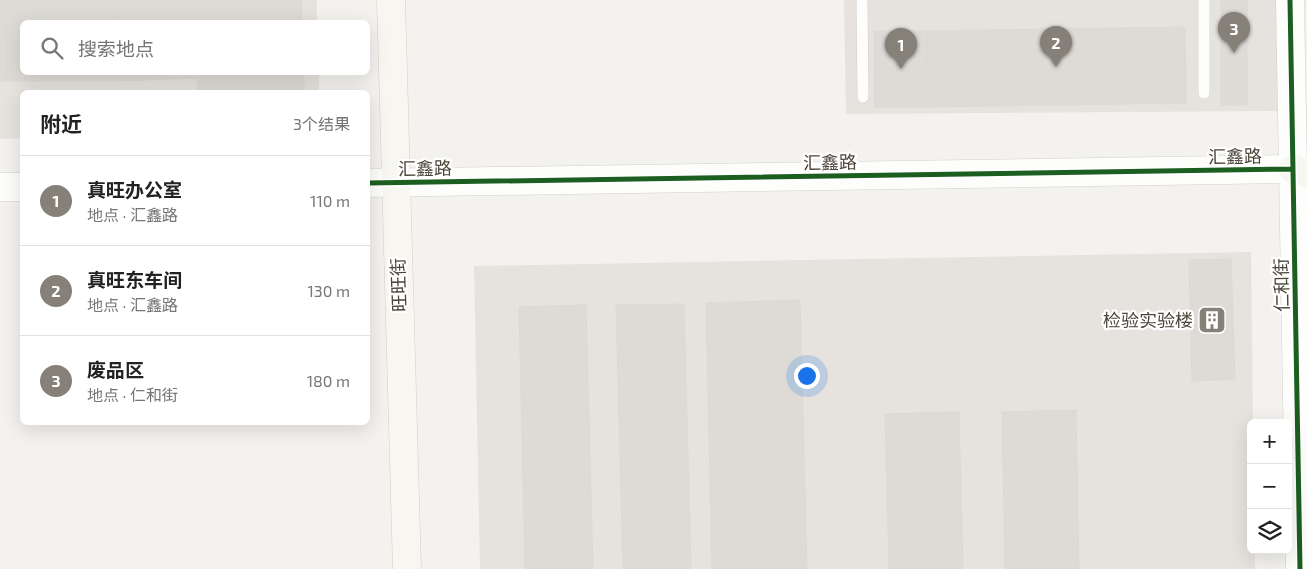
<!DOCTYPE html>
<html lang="zh">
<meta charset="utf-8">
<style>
:root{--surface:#fff;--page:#f6f6f6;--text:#222;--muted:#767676;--line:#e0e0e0;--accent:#868178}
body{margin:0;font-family:"Exo 2","Noto Sans SC",sans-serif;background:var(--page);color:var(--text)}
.controls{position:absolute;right:15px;bottom:15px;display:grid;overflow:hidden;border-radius:8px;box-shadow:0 5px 20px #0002}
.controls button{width:45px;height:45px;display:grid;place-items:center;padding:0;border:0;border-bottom:1px solid var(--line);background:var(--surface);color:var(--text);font:25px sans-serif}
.you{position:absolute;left:806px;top:375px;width:18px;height:18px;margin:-12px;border:4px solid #fff;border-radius:50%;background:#1a73e8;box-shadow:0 0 0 8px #1a73e833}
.badge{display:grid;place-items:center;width:32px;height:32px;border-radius:50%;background:var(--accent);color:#fff;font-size:16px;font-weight:700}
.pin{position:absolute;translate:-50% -41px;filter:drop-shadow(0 1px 2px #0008)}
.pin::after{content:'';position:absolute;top:26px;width:18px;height:15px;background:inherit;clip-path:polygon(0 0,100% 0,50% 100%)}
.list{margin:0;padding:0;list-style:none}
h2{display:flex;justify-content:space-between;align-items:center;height:65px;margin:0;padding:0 20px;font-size:21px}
h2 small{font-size:16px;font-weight:400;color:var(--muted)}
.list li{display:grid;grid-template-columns:32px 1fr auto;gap:15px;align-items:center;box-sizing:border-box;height:90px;padding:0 20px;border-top:1px solid var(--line)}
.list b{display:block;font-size:19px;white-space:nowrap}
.list p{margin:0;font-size:16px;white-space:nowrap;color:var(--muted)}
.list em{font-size:16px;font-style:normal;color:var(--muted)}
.icon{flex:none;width:28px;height:28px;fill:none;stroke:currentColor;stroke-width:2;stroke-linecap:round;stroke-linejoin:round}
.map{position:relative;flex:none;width:1307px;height:569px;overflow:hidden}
.search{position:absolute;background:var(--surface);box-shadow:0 5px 20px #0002;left:20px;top:20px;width:350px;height:55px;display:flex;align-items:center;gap:12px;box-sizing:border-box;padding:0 18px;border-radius:8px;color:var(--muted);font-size:19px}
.panel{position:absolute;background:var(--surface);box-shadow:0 5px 20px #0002;left:20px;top:90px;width:350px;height:335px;border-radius:8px}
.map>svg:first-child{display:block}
.industrial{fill:#e6e2de}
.building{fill:#dedbd6;stroke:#dcd9d4}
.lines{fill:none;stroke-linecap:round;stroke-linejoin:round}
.service-casing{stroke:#d2d0cb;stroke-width:12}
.tertiary-casing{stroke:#d2d0cb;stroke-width:29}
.secondary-casing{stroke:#d3cfc5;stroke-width:29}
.service{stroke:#fdfdfc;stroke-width:11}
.tertiary{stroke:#fdfdfc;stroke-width:28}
.secondary{stroke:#f7f6f1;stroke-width:28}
.cycleway-casing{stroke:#fff;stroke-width:8}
.cycleway{stroke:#1b5e20;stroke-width:5}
.labels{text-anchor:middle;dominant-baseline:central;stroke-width:4.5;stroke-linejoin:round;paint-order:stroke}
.street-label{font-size:18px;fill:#4b4439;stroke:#fff}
.poi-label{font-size:18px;fill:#4b4439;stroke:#fff;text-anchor:end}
</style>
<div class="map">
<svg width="1307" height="569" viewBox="0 0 1307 569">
<rect width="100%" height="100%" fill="#f4f2ee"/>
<path class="industrial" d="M0,0H317V22H22V72L319,73V92H22V138L0,139Z
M844,0H1278L1280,111L846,114Z
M1251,252L1253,423H1251V550H1255V569H480L474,266Z"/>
<path class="building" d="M0,0H6L8,81H0Z
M6,0H114L115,22H22V72H116V81H8Z
M114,0H195V22H115Z
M195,0H301L302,22H195Z
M1221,0H1247V105H1221Z
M1185,27L1186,103L928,107L927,31Z
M874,31H927L928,107H874Z
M116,72H197V78L116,81Z
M197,72H304V92H198Z
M1231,259L1235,379L1192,381L1189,260Z
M800,300L807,569H712L706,303Z
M684,304L691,569H623L616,305Z
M586,305L593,569H525L519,307Z
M1076,410L1079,569H1005L1002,412Z
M959,412L963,569H889L885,414Z"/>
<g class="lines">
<defs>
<path id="service" d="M862,0L863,97
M1204,0V93"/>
<path id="tertiary" d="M1290,0L1300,569
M368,183L1293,169
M0,187H22"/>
<path id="secondary" d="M391,0L407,569
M1293,169L1307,173"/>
</defs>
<use href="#service" class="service-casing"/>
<use href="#tertiary" class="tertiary-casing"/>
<use href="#secondary" class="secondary-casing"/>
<use href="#service" class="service"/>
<use href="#tertiary" class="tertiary"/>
<use href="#secondary" class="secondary"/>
<defs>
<path id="cycleway" d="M1290,0L1300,569
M368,183L1293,169"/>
</defs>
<use href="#cycleway" class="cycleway-casing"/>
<use href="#cycleway" class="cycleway"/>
</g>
<defs>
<symbol id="building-square" viewBox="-11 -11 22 22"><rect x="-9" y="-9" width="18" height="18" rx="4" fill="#868178" stroke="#fff"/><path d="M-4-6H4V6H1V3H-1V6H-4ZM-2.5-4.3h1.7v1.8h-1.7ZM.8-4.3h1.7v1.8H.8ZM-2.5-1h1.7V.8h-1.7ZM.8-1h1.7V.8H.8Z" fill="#fff"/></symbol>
</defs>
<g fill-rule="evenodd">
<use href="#building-square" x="1196" y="304" width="32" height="32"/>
</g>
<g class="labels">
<g class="street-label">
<text transform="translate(1235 156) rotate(-1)">汇鑫路</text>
<text transform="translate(830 162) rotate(-1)">汇鑫路</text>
<text transform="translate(425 168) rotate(-1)">汇鑫路</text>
<text transform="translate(398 285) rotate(-92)">旺旺街</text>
<text transform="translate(1281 285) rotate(-91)">仁和街</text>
</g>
<g class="poi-label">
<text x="1193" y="320">检验实验楼</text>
</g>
</g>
</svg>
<div class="controls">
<button>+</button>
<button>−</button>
<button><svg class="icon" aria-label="layers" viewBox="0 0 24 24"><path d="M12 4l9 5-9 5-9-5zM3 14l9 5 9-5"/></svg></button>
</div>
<div class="you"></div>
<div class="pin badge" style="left:901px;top:69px">1</div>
<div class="pin badge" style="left:1056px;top:67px">2</div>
<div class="pin badge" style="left:1234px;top:53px">3</div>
<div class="search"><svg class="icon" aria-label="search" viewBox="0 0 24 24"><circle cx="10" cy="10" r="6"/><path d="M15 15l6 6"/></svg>搜索地点</div>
<section class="panel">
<h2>附近<small>3个结果</small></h2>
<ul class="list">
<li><span class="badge">1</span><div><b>真旺办公室</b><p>地点 · 汇鑫路</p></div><em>110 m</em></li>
<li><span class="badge">2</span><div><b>真旺东车间</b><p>地点 · 汇鑫路</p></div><em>130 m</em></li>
<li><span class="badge">3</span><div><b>废品区</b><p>地点 · 仁和街</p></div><em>180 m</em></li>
</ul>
</section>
</div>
